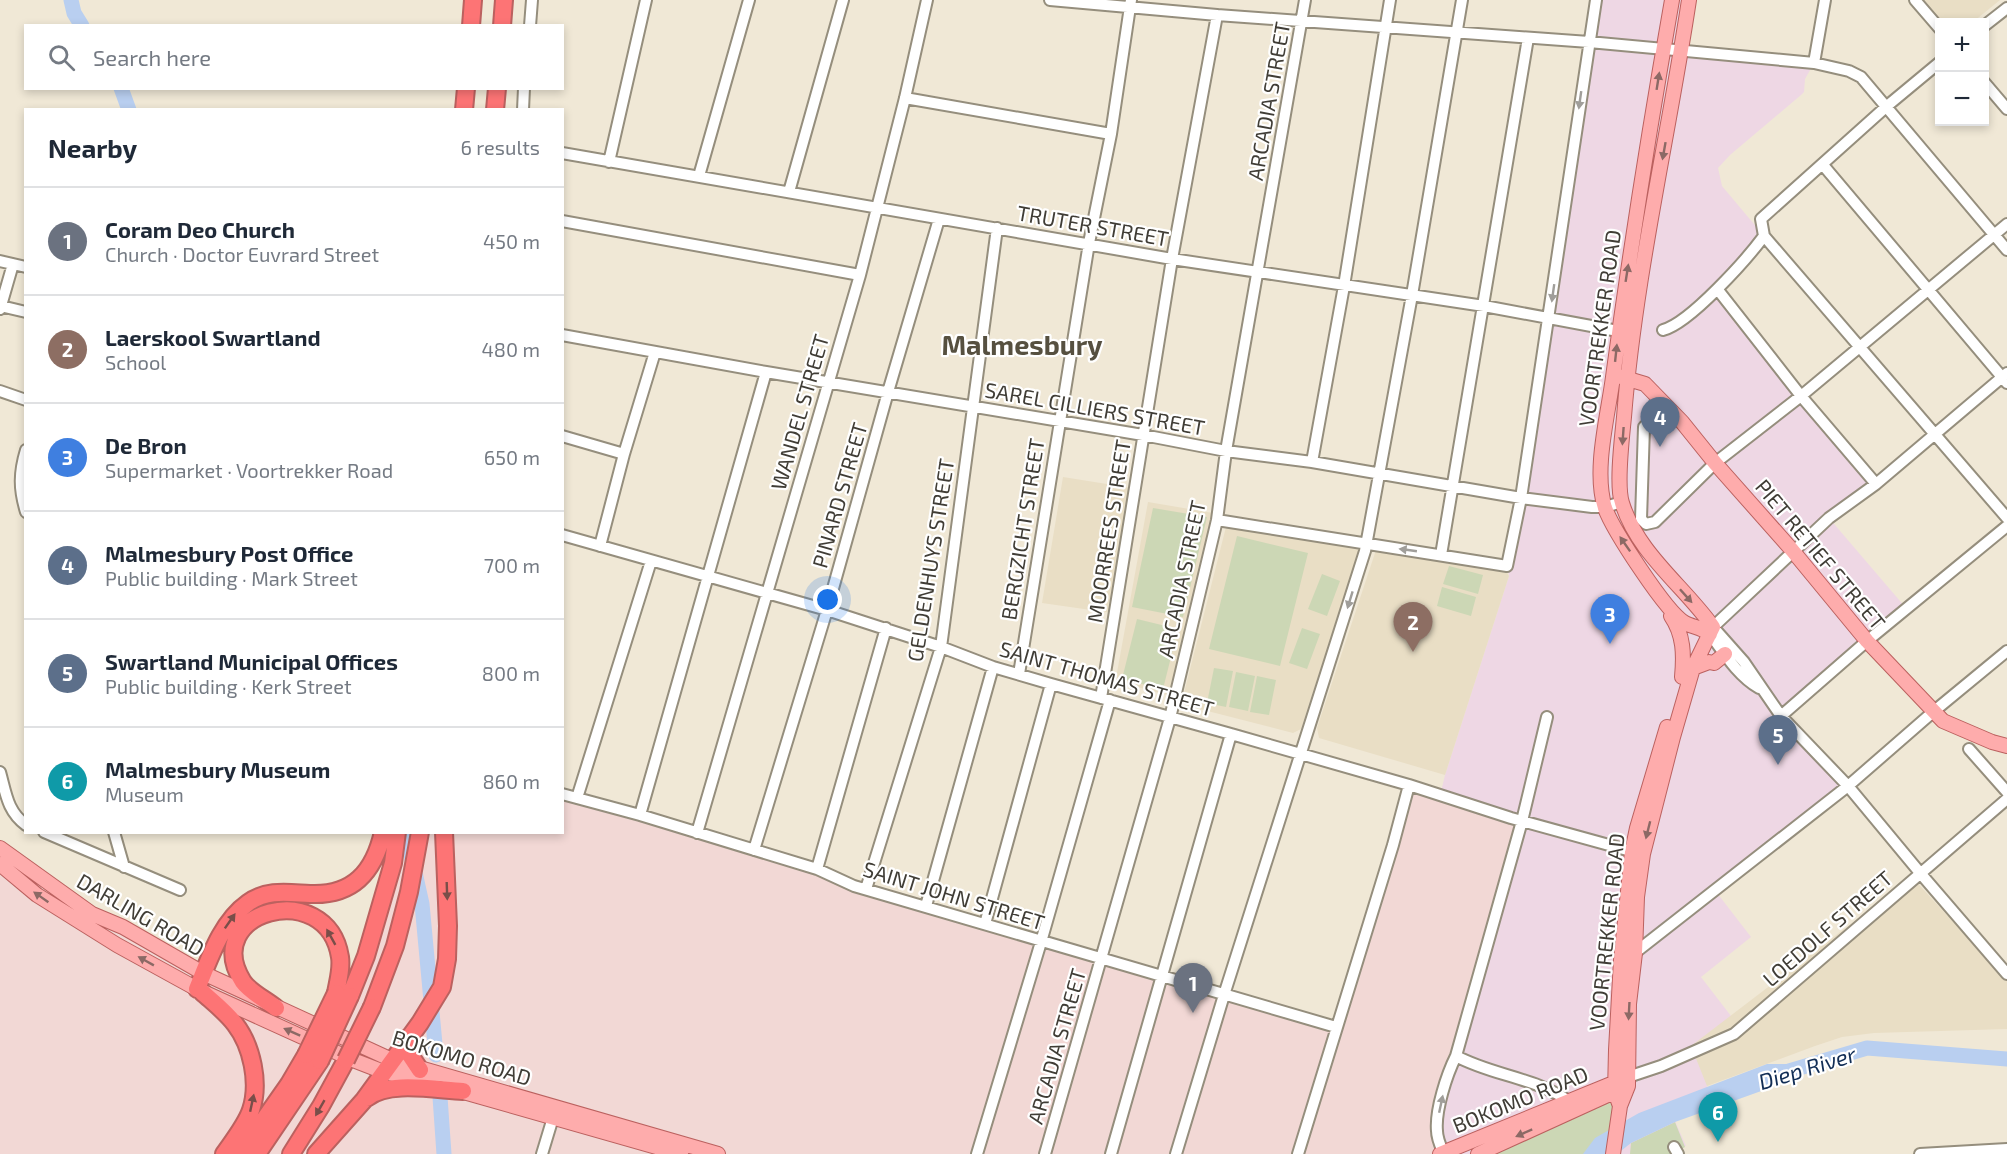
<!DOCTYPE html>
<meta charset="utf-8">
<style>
:root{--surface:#fff;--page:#f6f6f7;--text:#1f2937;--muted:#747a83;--line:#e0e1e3;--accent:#2563eb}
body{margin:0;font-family:"Exo 2",sans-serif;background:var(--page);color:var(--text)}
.controls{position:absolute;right:18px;top:18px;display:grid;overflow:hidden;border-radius:0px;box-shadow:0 3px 9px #0003}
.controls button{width:54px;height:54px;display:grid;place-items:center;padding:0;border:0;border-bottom:2px solid var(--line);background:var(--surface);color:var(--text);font:30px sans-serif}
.you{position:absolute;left:828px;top:600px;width:21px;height:21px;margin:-15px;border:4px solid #fff;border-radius:50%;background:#1a73e8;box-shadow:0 0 0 9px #1a73e833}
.badge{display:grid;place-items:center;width:39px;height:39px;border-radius:50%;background:var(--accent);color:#fff;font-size:20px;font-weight:700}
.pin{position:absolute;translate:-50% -50px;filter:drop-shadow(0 2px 3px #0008)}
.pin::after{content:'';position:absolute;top:32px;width:21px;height:18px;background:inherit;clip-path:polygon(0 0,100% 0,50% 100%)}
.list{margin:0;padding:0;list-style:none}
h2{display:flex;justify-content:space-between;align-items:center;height:78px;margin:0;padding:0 24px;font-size:26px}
h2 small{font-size:20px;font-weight:400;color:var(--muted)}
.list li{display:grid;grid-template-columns:39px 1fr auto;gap:18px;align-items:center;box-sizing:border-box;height:108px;padding:0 24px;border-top:2px solid var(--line)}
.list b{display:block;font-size:22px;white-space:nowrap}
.list p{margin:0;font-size:20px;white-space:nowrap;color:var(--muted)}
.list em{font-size:20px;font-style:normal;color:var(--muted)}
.icon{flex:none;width:33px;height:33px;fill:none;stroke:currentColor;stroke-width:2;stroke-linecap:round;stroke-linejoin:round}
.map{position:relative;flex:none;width:2007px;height:1154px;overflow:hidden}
.search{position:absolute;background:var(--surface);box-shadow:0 3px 9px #0003;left:24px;top:24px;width:540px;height:66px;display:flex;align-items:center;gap:15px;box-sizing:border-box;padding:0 21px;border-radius:0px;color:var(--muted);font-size:22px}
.panel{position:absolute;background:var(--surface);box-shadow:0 3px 9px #0003;left:24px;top:108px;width:540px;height:726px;border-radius:0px}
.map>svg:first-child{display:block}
.commercial{fill:#eed7e4}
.industrial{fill:#f2d8d5}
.built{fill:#e9dec5}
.green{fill:#ccd7b5}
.water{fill:#b9cff0}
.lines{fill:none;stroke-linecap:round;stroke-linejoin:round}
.river{stroke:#b9cff0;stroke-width:15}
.minor-casing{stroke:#958e7d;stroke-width:14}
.major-casing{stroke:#bb615f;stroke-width:16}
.highway-casing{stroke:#bb615f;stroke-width:20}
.minor{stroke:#fff;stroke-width:10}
.major{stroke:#feacac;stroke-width:14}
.highway{stroke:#fd7475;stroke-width:16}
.highway-bridge-casing{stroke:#bb615f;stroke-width:20;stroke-linecap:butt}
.highway-bridge{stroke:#fd7475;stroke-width:16}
.oneway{fill:#8c6965}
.oneway2{fill:#a09e9a}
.oneway3{fill:#794e49}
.labels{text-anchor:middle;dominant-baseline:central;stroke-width:4.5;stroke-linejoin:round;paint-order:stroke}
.street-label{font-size:21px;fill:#403d36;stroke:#fff}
.water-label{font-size:22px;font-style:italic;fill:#112d55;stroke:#fff}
.district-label{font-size:27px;font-weight:bold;fill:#565040;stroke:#fff}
</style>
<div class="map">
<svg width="2007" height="1154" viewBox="0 0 2007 1154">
<rect width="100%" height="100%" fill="#f0e8d6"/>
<path class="commercial" d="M1596,0H1689L1681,51L1814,63L1805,79L1804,92L1801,95L1730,155L1718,168L1722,186L1764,236L1718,290L1876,484L1829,518L1906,608L1781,716L1848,786L1714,889L1751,937L1701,977L1741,1029L1707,1086L1712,1098L1672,1114L1686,1146L1675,1147L1678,1154H1444L1438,1139L1440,796L1445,775L1509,576L1507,566Z"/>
<path class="industrial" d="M1409,785L1522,821L1440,1109L1444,1154H0V873L8,855L92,914L331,1032L350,996L397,833L562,832L563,794L1336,1027Z"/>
<path class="built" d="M1919,0H2000L1973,22H1940Z
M1063,477L1132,488L1112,613L1042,603Z
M1148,502L1213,513L1171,693L1167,695L1119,682L1116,678Z
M1239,522L1360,547L1301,729L1293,733L1188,706L1183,697L1226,527Z
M1376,550L1504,567L1509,576L1445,775L1319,738L1317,728Z
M1912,877L2007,981V1029L1874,1033L1842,1037L1815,1046L1707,1086L1691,1046Z"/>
<path class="green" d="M1153,508L1207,517L1183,617L1132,607Z
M1237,536L1308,553L1280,666L1209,649Z
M1449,566L1483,575L1478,594L1443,584Z
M1322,574L1340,581L1327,616L1308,609Z
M1442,587L1476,597L1471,616L1437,606Z
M1137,619L1178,629L1163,689L1122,679Z
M1302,628L1320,634L1307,669L1289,663Z
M1214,668L1233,671L1226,707L1207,703Z
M1236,672L1255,676L1248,711L1229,707Z
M1257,676L1276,680L1269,715L1250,712Z
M1615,1092L1613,1154H1478Z
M1675,1122L1685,1147L1672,1154H1630L1631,1143Z"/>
<path class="water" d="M1767,1064H1807L1789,1081L1675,1122L1631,1143L1617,1154H1583L1595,1138L1639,1113Z"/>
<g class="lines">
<path class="river" d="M71,0L74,13L82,26
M121,88L129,110
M406,832L422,904L436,1055
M1789,1071L1867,1048L2007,1059
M440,1097L444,1154"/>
<defs>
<path id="minor" d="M1050,0L1217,15L1589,42L1814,63L1849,71L1861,77L2007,250
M1915,0L1940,29
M530,26L532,0
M1984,26L2007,8
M1814,63L1825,0
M1984,82L2007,109
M905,98L1111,134
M523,110L524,88
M562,153L1172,259L1484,306L1618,331
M609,162L646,0
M1823,165L2007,383
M699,176L749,0
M789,192L843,0
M562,221L860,275
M1764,236L2007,518
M1764,236L1761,219L1887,106L1940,62
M0,261L26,267
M1718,290L1801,396L1876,484
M1,306L26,312
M0,309L13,264
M1663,330C1690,323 1747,259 1764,236
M562,335L766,372L1143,435L1226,451L1312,462L1521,498L1592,507H1605L1622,502
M2007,373L1876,484L1829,518L1713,627L1744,662L1781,716L1848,786L1921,874L2007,974
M0,391L26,400
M1667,406L1644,427L1641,519L1646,524L1655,522L1715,463L1801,396L2007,224
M562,436L624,454
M26,450C19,473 19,489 26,512
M1312,462L1344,286L1390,0
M1217,520L1507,566L1521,498L1596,0
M562,535L827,610L941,647L993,667L1051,684L1231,734L1409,785L1511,818L1638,853
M600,546L624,454L655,352
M1441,555L1528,38
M1710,634C1724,653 1738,676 1759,688
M1019,674L1089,243L1111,134L1131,0
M1101,698L1172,259L1217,15
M1781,716L1867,641L2007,526
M1969,749L2007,792
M0,772C6,793 7,811 26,825
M562,794L640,815L817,869L854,886L1336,1027
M577,798L651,561
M640,815L766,372
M44,832L180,890
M114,832L124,867
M697,833L860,275L905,98L927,0
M754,850L827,610L888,392L939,219
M817,869L886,628
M866,889L941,647L997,228
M926,906L993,667
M985,924L1051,684
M1632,955L1848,786L1933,712L2007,651
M1456,1056C1493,1076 1535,1077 1570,1102
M1628,1077L1661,1066L1734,1034L2007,799
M1674,1147L1678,1154
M542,1154L555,1111
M977,1154L1041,942L1110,700
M1045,1154L1170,718L1217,520L1226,451L1305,0
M1111,1154L1231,734
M1176,1154L1224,995L1365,551L1412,295L1462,0
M1298,1154L1393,845L1409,785
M1444,1154C1441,1147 1437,1139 1437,1131C1435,1110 1447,1074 1456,1056L1522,821L1547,717
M1920,1154L2007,1149"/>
<path id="major" d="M1672,0C1650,125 1630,251 1613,377C1608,416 1593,470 1605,508C1613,530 1666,612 1685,623C1693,627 1702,628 1710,634
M1618,376L1645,384L1682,422L1715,463L1792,550L1867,641L1943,721L1992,742L2007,746
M1671,616C1684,635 1684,655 1682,677
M1693,668L1709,662L1714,663L1725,654
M0,848L92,914L123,927L203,973L392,1060L718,1154
M0,864L37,895L117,945L197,989L353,1060L384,1072L431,1083
M453,1089L681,1154
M1620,1106L1615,1092L1616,1050L1621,960L1632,852L1637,828L1667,727
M1440,1154L1621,1080
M1478,1154L1621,1089
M1613,1154L1620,1106L1628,1086L1629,1004L1635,953L1637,897L1643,854L1673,737L1693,668L1713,627C1684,586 1638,554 1622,503C1616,485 1622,438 1624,417C1635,277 1668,139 1689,0"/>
<path id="highway" d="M471,26L473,0
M502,26L504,0
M464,110L466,88
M495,110L497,88
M197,989C209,960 221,922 248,903C267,889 288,893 310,894C353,896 374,872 383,832
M202,992C213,1002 226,1012 235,1024C252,1046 260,1083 251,1110C246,1125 233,1141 224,1154
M350,996L366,956L393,863L397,832
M372,1007L395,946L409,892L420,832
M276,1008C266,1000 250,992 243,982C198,911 327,876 340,957C342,969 338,981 336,993
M409,1037L410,1055L420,1070
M367,1098C388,1080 437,1090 463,1091
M240,1154L289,1084L306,1055
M257,1154L320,1061
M291,1154L321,1106L346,1060
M316,1154L364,1100L420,1023L442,987L447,959L448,926L444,832"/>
</defs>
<use href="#minor" class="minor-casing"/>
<use href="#major" class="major-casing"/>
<use href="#highway" class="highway-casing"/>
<use href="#minor" class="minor"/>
<use href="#major" class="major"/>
<use href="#highway" class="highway"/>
<defs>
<path id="highway-bridge" d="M306,1055L336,993
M346,1060L372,1007
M320,1061L350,996"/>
</defs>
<use href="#highway-bridge" class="highway-bridge-casing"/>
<use href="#highway-bridge" class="highway-bridge"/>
</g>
<defs><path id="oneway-solid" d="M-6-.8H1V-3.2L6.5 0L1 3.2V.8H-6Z" transform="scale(1.5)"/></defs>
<g class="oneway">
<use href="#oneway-solid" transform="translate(1658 81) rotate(-81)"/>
<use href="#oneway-solid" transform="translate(1664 151) rotate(100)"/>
<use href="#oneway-solid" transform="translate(1627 273) rotate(-81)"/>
<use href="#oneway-solid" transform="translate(1616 353) rotate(-84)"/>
<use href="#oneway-solid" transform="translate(1623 436) rotate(94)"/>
<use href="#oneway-solid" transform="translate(1625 544) rotate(-125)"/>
<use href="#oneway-solid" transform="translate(1686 596) rotate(48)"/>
<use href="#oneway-solid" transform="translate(1648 830) rotate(104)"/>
<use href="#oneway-solid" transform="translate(41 897) rotate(-145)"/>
<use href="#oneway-solid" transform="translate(146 961) rotate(-151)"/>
<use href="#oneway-solid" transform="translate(1629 1011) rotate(93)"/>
<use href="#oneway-solid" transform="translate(292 1032) rotate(-156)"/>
<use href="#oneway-solid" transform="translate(1524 1133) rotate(156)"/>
</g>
<g class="oneway2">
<use href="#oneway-solid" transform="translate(1580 100) rotate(98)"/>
<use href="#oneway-solid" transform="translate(1553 293) rotate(98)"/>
<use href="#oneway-solid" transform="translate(1408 550) rotate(-172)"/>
<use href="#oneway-solid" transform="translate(1350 600) rotate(107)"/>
<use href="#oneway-solid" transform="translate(1441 1104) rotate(-78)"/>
</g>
<g class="oneway3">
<use href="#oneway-solid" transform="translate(447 891) rotate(88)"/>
<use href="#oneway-solid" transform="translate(230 921) rotate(-55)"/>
<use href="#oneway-solid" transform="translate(331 937) rotate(-119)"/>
<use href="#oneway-solid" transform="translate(252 1103) rotate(-78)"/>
<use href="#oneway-solid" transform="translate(320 1108) rotate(120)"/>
</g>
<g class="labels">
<g class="street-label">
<text transform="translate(1268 101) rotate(-80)">ARCADIA STREET</text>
<text transform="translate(1093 225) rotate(10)">TRUTER STREET</text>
<text transform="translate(1599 328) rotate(-82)">VOORTREKKER ROAD</text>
<text transform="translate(1095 408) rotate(10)">SAREL CILLIERS STREET</text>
<text transform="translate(799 412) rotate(-74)">WANDEL STREET</text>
<text transform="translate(839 495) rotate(-74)">PINARD STREET</text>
<text transform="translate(1022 529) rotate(-81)">BERGZICHT STREET</text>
<text transform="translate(1108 531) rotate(-81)">MOORREES STREET</text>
<text transform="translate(1821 554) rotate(50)">PIET RETIEF STREET</text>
<text transform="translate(930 560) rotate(-81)">GELDENHUYS STREET</text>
<text transform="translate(1181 579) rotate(-78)">ARCADIA STREET</text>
<text transform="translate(1107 678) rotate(16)">SAINT THOMAS STREET</text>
<text transform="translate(954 895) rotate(17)">SAINT JOHN STREET</text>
<text transform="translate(141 914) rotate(30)">DARLING ROAD</text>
<text transform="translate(1827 928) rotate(-41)">LOEDOLF STREET</text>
<text transform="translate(1606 932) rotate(-84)">VOORTREKKER ROAD</text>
<text transform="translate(1056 1046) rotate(-74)">ARCADIA STREET</text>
<text transform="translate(462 1057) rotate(17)">BOKOMO ROAD</text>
<text transform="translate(1520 1099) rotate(-22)">BOKOMO ROAD</text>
</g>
<g class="water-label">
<text transform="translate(1807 1067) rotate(-17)">Diep River</text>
</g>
<g class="district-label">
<text x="1022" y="344">Malmesbury</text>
</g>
</g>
</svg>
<div class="controls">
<button>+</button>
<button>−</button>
</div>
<div class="you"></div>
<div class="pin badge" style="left:1193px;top:1013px;background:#6b7280">1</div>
<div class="pin badge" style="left:1413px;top:652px;background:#8d6e63">2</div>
<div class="pin badge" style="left:1610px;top:644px;background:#3f7fe0">3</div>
<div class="pin badge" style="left:1660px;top:447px;background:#5c6f8a">4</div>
<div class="pin badge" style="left:1778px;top:765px;background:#5c6f8a">5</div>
<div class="pin badge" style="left:1718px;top:1142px;background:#0f9aa8">6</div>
<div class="search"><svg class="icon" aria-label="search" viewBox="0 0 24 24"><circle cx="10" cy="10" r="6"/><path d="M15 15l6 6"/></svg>Search here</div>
<section class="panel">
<h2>Nearby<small>6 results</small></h2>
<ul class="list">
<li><span class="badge" style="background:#6b7280">1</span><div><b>Coram Deo Church</b><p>Church · Doctor Euvrard Street</p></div><em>450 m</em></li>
<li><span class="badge" style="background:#8d6e63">2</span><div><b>Laerskool Swartland</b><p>School</p></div><em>480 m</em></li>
<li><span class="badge" style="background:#3f7fe0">3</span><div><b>De Bron</b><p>Supermarket · Voortrekker Road</p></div><em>650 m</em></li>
<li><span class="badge" style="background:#5c6f8a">4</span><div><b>Malmesbury Post Office</b><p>Public building · Mark Street</p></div><em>700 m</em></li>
<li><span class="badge" style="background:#5c6f8a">5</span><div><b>Swartland Municipal Offices</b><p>Public building · Kerk Street</p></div><em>800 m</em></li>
<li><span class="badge" style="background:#0f9aa8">6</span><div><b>Malmesbury Museum</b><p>Museum</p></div><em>860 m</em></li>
</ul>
</section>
</div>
